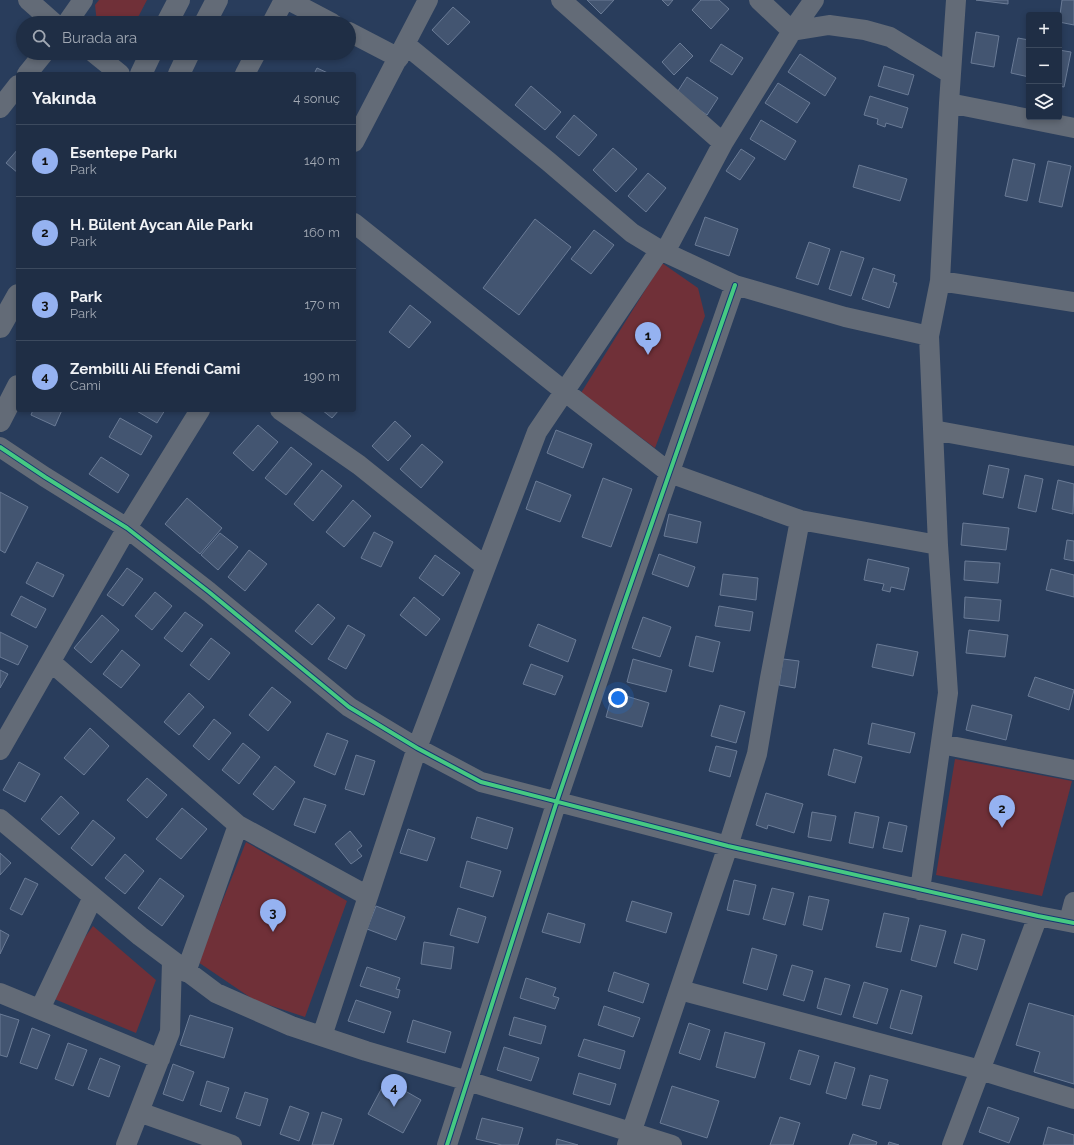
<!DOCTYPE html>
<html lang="tr">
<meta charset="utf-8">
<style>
:root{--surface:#1f2e45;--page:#27364c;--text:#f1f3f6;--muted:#a1a8b3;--line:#3c4a5e;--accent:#95b2f1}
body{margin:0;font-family:Raleway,sans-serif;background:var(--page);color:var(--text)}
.controls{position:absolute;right:12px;top:12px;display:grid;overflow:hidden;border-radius:4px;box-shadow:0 2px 6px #0003}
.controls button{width:36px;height:36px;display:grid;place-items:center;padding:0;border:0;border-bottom:1px solid var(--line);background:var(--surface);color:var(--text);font:20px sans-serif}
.you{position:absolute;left:618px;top:698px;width:14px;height:14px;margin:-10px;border:3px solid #fff;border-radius:50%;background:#1a73e8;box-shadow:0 0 0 6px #1a73e833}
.badge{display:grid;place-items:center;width:26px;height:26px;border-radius:50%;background:var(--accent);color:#111;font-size:13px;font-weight:700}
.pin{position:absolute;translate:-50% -33px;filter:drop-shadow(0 1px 2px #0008)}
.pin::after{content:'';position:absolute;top:21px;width:14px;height:12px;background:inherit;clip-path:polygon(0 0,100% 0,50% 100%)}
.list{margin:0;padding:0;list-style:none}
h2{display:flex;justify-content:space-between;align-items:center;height:52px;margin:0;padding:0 16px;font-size:17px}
h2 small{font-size:13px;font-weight:400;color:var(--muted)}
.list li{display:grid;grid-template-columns:26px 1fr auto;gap:12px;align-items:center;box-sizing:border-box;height:72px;padding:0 16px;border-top:1px solid var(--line)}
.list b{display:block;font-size:15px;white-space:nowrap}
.list p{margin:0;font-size:13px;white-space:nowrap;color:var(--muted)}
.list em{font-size:13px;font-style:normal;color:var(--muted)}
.icon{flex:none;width:22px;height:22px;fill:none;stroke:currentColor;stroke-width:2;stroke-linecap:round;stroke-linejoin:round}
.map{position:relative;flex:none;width:1074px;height:1145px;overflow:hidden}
.search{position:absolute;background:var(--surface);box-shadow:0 2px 6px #0003;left:16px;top:16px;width:340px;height:44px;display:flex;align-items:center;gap:10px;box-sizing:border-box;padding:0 14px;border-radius:22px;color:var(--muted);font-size:15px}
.panel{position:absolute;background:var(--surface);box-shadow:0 2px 6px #0003;left:16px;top:72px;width:340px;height:340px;border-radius:4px}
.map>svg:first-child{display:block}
.green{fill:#703038}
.building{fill:#435571;stroke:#6a7b96}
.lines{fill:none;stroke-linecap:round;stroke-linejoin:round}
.minor{stroke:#636b77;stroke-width:20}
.tertiary{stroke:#636b77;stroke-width:22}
.cycleway-casing{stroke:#143871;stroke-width:6}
.cycleway{stroke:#46c982;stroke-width:4}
</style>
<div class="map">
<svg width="1074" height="1145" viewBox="0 0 1074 1145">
<rect width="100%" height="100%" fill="#293d5c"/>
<path class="green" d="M99,0H147L135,23H97L95,5Z
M662,263L698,288L705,316L655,448L581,393Z
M955,759L1072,781L1042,896L936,875Z
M246,842L347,901L305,1017L254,1000L198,962Z
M93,926L156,980L136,1033L52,998L75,951Z"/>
<path class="building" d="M587,0H614L601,14Z
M662,0H673L668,6Z
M701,0H719L729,9L711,29L692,10Z
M976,0H1008V4Z
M1062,0H1074V25L1059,22Z
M453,7L470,22L448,45L432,30Z
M976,32L999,36L994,67L971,63Z
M1018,38L1029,40V77L1011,73Z
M680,43L693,56L674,75L662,62Z
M721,44L743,58L732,75L710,61Z
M1059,50L1071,52L1064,87L1059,86Z
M800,54L836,78L825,96L788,72Z
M884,66L914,75L908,95L878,86Z
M317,68L330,74H314Z
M687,77L718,98L707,115L676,94Z
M778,83L810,103L797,123L765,103Z
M531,86L561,112L545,130L515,105Z
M870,96L908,108L902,128L886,123L885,127L877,124L878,119L864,115Z
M574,115L597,135L579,156L556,137Z
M761,120L796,141L785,160L750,139Z
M613,148L637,169L616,192L593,170Z
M18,149V173L6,163Z
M741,149L755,158L740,180L726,171Z
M1013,159L1035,164L1027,201L1005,196Z
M1048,161L1071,166L1062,207L1039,202Z
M859,165L907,179L900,201L853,187Z
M648,173L666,188L646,212L628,196Z
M705,217L738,229L729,256L695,245Z
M535,219L571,247L519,315L483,288Z
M594,230L614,245L591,274L571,259Z
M809,242L830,249L818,285L796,278Z
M841,251L864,258L851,296L829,289Z
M873,268L895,275L893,282L897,283L889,308L862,299Z
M410,305L431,322L409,348L389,332Z
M33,410H62L55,426L31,415Z
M135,410H165L157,423Z
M322,410H339L332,418Z
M120,418L152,436L141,455L109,437Z
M395,421L411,436L388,461L372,446Z
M258,425L278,442L253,471L233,453Z
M556,430L592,444L583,468L547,453Z
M422,444L443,462L421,488L400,469Z
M291,447L312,464L286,495L265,478Z
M101,457L129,475L118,493L89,474Z
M989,465L1009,469L1003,498L983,494Z
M322,470L342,486L313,521L294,504Z
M1025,475L1043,479L1036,512L1018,508Z
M603,478L632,489L611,547L582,537Z
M1058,480L1074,484L1073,514L1052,509Z
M536,481L571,495L560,522L526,509Z
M0,492L28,507L5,553L0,550Z
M187,498L222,528L200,554L165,524Z
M353,500L371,516L344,547L326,532Z
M669,514L701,522L697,543L664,536Z
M963,523L1009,528L1006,550L961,545Z
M374,532L393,542L381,567L361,558Z
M220,533L238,547L218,570L201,555Z
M1067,540L1074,541V561L1064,559Z
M249,550L267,564L245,591L228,577Z
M659,554L695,567L688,587L652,574Z
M435,555L460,573L443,596L419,578Z
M868,559L909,568L904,590L891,587L890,592L882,590L884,584L864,580Z
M965,561L1000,563L998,583L964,580Z
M37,562L64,575L53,597L26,583Z
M127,568L143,579L123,606L107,595Z
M1051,569L1074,575V597L1046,590Z
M723,574L758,578L756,600L720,595Z
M155,592L172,606L152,630L135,616Z
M21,596L46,609L36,628L11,615Z
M414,597L440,619L426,636L400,615Z
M965,597L1001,600L999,621L964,618Z
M318,604L335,618L312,645L295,631Z
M719,606L753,612L750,631L715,626Z
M185,612L203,625L182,652L164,638Z
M102,615L119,630L91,663L74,648Z
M643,617L671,627L660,657L632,648Z
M538,624L576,640L568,662L529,646Z
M348,625L365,635L346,669L328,659Z
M969,630L1008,635L1005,657L966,653Z
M0,632L28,646L18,665L0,657Z
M696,636L720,642L713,672L689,666Z
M211,638L230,653L209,680L190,665Z
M877,644L918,652L913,676L872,667Z
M122,650L140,665L121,688L103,674Z
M633,659L672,670L666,692L627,682Z
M783,659L799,661L795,688L779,685Z
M531,664L563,676L555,695L523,684Z
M0,670L8,674L0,688Z
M1035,677L1074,690L1069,710L1028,696Z
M272,687L291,702L268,731L249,715Z
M613,692L649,703L642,727L606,717Z
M189,693L204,707L179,735L164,722Z
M720,705L745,712L736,743L711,736Z
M972,705L1012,715L1006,740L966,730Z
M214,719L231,733L209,760L193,746Z
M872,723L915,733L910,753L868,744Z
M90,728L109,746L84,775L64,758Z
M327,733L348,741L335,775L314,766Z
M243,743L260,757L239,784L222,770Z
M716,746L737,751L730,777L709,771Z
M834,749L862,757L855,783L828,775Z
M356,755L375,761L364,795L345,789Z
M19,762L40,774L25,802L3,790Z
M275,766L295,782L273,810L253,794Z
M147,778L167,795L147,818L127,800Z
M766,793L803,804L794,833L768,825L767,829L756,825Z
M61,796L79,813L59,835L41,819Z
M304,798L326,805L315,833L294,825Z
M182,808L207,829L181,859L156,839Z
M812,812L836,816L831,841L808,837Z
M855,812L879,817L873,848L849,843Z
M477,817L513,828L507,849L471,838Z
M93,820L115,838L92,866L71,848Z
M889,822L907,826L902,852L883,848Z
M408,829L435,838L427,861L400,853Z
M350,831L362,846L357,850L362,856L351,864L335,844Z
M0,853L11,863L0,875Z
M125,854L144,871L125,894L105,878Z
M467,861L501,871L493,897L460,887Z
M25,878L38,884L22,915L10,909Z
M160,878L184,896L162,926L138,908Z
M734,880L756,885L749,915L727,910Z
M772,888L794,893L785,925L763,919Z
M809,896L829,900L822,930L803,925Z
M632,901L672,913L666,933L626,921Z
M376,906L405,917L396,940L367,929Z
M458,908L486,917L478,943L450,935Z
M548,913L585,924L580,943L542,932Z
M884,913L909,918L901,952L876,947Z
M920,925L946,931L936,967L911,960Z
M0,930L9,935L0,954Z
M962,934L985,940L977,970L954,963Z
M424,942L454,947L451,969L421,964Z
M752,948L777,955L767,990L743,983Z
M792,965L813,971L804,1001L783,995Z
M367,967L400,978L396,989L400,990L398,998L360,986Z
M614,972L649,984L643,1003L608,991Z
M526,978L556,988L553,996L559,998L555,1009L520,998Z
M825,978L850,985L841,1015L817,1008Z
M864,982L888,989L877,1024L853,1017Z
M901,990L922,996L912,1034L890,1028Z
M356,1000L391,1012L384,1033L348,1021Z
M1029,1003L1074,1016V1084L1034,1072L1040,1052L1016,1045Z
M604,1006L640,1018L633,1037L598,1025Z
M0,1014L19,1020L7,1057L0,1055Z
M190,1015L233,1028L224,1058L180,1045Z
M514,1017L546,1026L541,1044L509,1035Z
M413,1020L451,1032L445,1053L407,1042Z
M689,1023L710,1030L700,1060L679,1053Z
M32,1028L50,1035L37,1069L20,1063Z
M725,1032L765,1043L755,1078L716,1067Z
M584,1039L625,1051L620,1069L578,1056Z
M68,1043L87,1050L73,1086L55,1079Z
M504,1047L539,1058L531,1081L497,1070Z
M799,1050L819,1056L810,1085L790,1079Z
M100,1058L120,1066L109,1097L88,1089Z
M835,1062L855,1068L846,1099L826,1093Z
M173,1064L194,1072L183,1101L163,1094Z
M579,1073L616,1084L610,1105L573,1094Z
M870,1075L888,1080L880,1109L862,1105Z
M386,1080L421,1100L403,1133L368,1114Z
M207,1081L229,1088L221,1112L200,1105Z
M672,1086L719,1101L707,1138L660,1123Z
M245,1092L268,1099L260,1126L236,1118Z
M290,1106L309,1113L299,1141L280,1134Z
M988,1107L1019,1118L1009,1143L979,1132Z
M322,1112L342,1119L333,1145H312Z
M780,1117L800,1123L793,1145H770Z
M482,1118L523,1128L518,1145H502L476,1139Z
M1048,1127L1074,1135V1145H1043Z
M853,1134L877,1142L876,1145H849Z
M557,1139L578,1145H556Z
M889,1142L899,1145H888Z"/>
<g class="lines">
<path class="minor" d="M28,0L54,23
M288,0L332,23
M561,0L723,143
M759,0L792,31L829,25L865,30L890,37L951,74
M67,23L83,0
M272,23L284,0
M349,32L399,58
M406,45L549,162L632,233L660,250L735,285L845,317L929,336
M94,53L120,74
M27,74L44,53
M245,74L256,53
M949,103L1074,128
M0,108L18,85
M354,142L428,0
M354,223L564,391L670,473L800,520L938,545
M665,252L723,143L792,31L814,0
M940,281L1074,302
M280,410L359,465L485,566
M933,430L1074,456
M0,447L45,477L127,528L209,592L349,707L417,748L481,782L728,846L1038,916L1074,923
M51,662L238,825L368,896
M941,744L1074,770
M0,750L127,528L200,410
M0,819L140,936L216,993L291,1026L366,1051L468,1081L672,1145
M920,890L948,693L938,545L929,336L940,281L949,103L956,0
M1069,921L1074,902
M186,972L238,825
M680,990L980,1070L1074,1099
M0,993L160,1059
M40,1009L93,897
M322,1036L417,748L537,432L660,250
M139,1112L232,1145
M126,1145L170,1032L172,961
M447,1145L557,801L621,612L735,285
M627,1145L728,846L757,754L770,678L800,520
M952,1145L1038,916"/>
<path class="tertiary" d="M167,23L179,0
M205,23L217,0
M141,74L151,53
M179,74L189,53
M0,327L18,295
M0,421L18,386"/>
<defs>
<path id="cycleway" d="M0,447L45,477L127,528L209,592L349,707L417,748L481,782L728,846L1038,916L1074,923
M447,1145L557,801L621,612L735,285"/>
</defs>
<use href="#cycleway" class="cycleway-casing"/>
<use href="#cycleway" class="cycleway"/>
</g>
</svg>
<div class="controls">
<button>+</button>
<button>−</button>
<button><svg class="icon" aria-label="layers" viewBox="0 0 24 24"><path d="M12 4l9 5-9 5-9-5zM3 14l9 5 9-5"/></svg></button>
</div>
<div class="you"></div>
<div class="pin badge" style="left:648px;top:355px">1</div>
<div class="pin badge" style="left:1002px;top:828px">2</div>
<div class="pin badge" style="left:273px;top:932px">3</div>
<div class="pin badge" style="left:394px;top:1107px">4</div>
<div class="search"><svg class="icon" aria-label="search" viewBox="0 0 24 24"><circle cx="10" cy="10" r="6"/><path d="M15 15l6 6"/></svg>Burada ara</div>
<section class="panel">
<h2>Yakında<small>4 sonuç</small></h2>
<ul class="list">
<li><span class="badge">1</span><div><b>Esentepe Parkı</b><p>Park</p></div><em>140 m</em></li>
<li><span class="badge">2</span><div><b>H. Bülent Aycan Aile Parkı</b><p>Park</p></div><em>160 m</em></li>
<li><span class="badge">3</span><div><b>Park</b><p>Park</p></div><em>170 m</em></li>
<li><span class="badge">4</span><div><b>Zembilli Ali Efendi Cami</b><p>Cami</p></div><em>190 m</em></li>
</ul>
</section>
</div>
